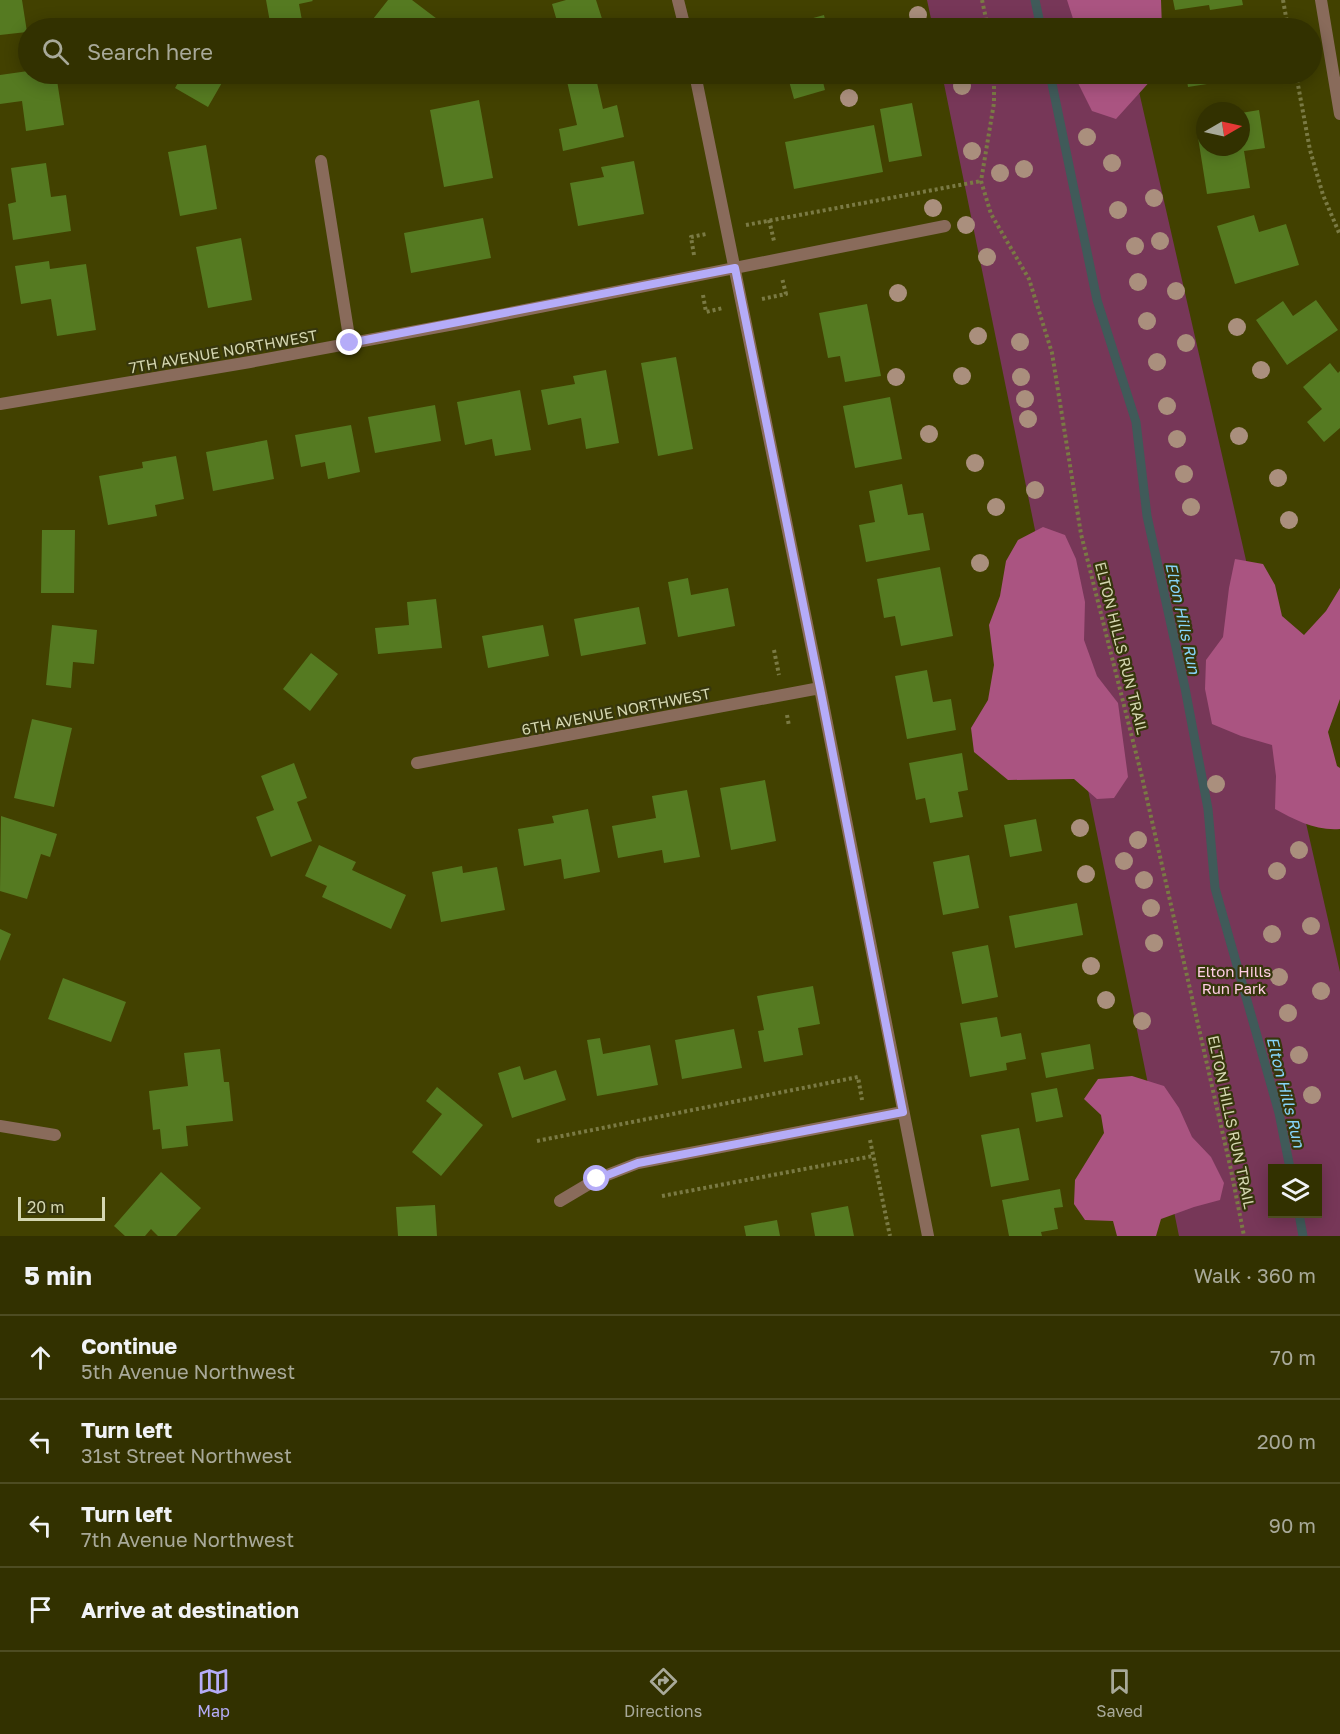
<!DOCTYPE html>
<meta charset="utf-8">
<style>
:root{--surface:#323100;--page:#3d3d0f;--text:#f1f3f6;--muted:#a8a999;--line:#4d4c22;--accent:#b5acf8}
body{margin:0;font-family:"Golos Text",sans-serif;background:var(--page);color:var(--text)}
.controls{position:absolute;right:18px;bottom:18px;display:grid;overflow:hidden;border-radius:0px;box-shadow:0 3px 15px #0003}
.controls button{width:54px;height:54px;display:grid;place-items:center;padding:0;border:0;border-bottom:2px solid var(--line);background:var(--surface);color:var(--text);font:30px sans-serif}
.compass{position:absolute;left:1196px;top:102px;width:54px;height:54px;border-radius:50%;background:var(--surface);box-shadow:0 3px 15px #0003;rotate:81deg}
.scale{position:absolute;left:18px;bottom:15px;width:87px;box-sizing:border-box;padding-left:6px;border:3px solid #d5d7b1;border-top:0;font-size:16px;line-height:21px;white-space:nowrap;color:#d5d7b1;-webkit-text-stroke:4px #36360c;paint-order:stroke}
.stop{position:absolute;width:18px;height:18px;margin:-14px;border:4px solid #b5acf8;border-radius:50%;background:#fff}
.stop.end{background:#b5acf8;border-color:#fff;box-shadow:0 2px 6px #0008}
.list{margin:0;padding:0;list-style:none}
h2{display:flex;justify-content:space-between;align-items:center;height:78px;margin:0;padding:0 24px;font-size:26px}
h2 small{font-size:20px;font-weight:400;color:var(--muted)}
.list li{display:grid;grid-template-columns:39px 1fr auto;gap:18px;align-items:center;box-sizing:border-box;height:84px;padding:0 24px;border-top:2px solid var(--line)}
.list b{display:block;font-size:22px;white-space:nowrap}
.list p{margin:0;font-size:20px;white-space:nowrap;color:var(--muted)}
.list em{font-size:20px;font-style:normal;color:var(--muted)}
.icon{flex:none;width:33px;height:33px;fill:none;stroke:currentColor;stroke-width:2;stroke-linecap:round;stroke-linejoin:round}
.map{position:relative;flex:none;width:1340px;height:1236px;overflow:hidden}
.search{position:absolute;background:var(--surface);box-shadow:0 3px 15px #0003;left:18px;right:18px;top:18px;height:66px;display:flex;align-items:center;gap:15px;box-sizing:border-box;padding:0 21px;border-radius:33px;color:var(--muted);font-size:22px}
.sheet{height:414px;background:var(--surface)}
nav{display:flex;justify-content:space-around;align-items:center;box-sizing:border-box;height:84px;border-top:2px solid var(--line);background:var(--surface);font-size:16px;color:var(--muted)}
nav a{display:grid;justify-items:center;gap:3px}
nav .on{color:var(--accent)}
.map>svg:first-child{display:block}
.green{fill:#773758;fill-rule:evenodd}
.forest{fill:#aa5481}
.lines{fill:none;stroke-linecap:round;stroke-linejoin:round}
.stream{stroke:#405a59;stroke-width:9}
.building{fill:#557a21}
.path{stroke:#7a7a44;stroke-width:4;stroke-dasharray:3 3;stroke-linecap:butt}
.street{stroke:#896b5b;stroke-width:12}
.tree{fill:#aa8f7d}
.route{stroke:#b5acf8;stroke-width:8}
.labels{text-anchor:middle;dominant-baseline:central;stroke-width:4.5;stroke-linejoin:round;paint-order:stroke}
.street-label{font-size:15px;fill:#d5d7b1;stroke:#36360c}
.park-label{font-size:15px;fill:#ffcee4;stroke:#36360c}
.water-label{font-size:16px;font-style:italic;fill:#86d4f8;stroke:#36360c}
</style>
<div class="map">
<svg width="1340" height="1236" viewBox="0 0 1340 1236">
<rect width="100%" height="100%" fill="#424100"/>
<path class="green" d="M927,0H1118L1124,28H933Z
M942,74H1135L1340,972V1236H1179ZM1272,1168H1318V1214H1272Z"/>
<path class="forest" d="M1067,0H1161L1162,28H1076Z
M1078,74H1154L1153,78L1116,119L1092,111L1078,83Z
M1043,527L1065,535L1076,559L1085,602L1084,640L1097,676L1118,703L1128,777L1114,798L1097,799L1074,779L1008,780L974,752L971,728L988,700L994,665L989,625L1000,596L1006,561L1018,540Z
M1235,559L1263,564L1275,585L1282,616L1304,635L1326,611L1340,588V699L1328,732L1337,766L1340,768V829C1316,831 1295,820 1275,809L1276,776L1272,745L1241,736L1212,724L1205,689L1206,660L1223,637L1229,588Z
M1132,1076L1164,1086L1179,1108L1192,1137L1211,1157L1224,1183L1220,1200L1194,1207L1161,1219L1156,1236H1117L1113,1221L1085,1220L1074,1204L1075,1180L1104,1133L1101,1115L1084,1099L1098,1079Z"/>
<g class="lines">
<path class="stream" d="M1035,0L1041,28
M1050,74L1097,300L1136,422L1147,516L1185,688L1208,809L1215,888L1279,1113L1290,1168
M1299,1214L1303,1236"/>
</g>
<path class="building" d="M0,0H22L27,32L0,35Z
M266,0H312L313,1L299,4L303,26L271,28Z
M388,0H412L449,28H366Z
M566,0H596L605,28H559L552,4Z
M1173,0H1242L1243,5L1210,10L1209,5L1175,10Z
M824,15L827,28H777Z
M1242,18L1244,28H1186V27Z
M28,71V74H56L64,125L26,131L22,101L0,104V75Z
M183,74H227L208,107L175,88Z
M580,74H595L603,109L617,105L624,137L563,151L559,129L577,125L566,77Z
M787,74H821L825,90L794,99Z
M1186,74H1225L1226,81L1188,87Z
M479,100L493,178L444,187L430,110Z
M912,103L922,156L889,162L880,109Z
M1259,110L1265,148L1244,151L1250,188L1207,194L1197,131L1205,130V147H1241V113Z
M874,125L883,172L794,189L785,142Z
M206,145L217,209L180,216L168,152Z
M634,161L644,214L578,226L570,183L604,177L601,167Z
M46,163L51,197L66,195L71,231L13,240L8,204L16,202L11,168Z
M1254,215L1259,232L1286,224L1299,265L1235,284L1217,226Z
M483,218L491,258L411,273L404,233Z
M241,238L252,300L208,308L196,247Z
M49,261L50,269L86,264L96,330L57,336L51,299L21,304L15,266Z
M1316,300L1338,330L1287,365L1256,320L1283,301L1293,316Z
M867,304L881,376L845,382L840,356L828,358L819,313Z
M676,357L693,449L658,456L641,363Z
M1330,363L1338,373L1340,371V428L1324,442L1307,422L1322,409L1303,387Z
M606,370L619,443L586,449L581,418L548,425L541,390L575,384L573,376Z
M520,390L531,450L495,456L492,439L465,445L457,402Z
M890,397L902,459L855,468L843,406Z
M435,405L441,441L375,453L368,417Z
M351,425L360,472L328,479L325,462L301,467L295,435Z
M267,440L274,479L213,491L206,452Z
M176,456L184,499L155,505L157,516L108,525L99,476L143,468L142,462Z
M902,484L908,515L923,513L930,550L866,562L859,525L875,522L869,491Z
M42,530H75L74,593H41Z
M940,567L953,636L901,646L895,616L884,618L877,579Z
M688,578L691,595L728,588L735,626L678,637L668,582Z
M436,599L442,648L378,654L375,628L409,625L407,602Z
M639,607L646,644L581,656L574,619Z
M52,625L97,630L94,664L73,662L71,688L46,685Z
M543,625L549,656L488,668L482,636Z
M311,653L338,674L310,711L283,689Z
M927,670L933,702L951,699L956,730L907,739L895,676Z
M32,719L72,728L54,807L14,798Z
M962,753L968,790L958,792L963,817L930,823L925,798L916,800L909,763Z
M294,763L307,798L297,802L312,841L271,857L256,817L274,810L261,776Z
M765,780L776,841L731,850L720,788Z
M687,790L700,857L664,863L662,850L618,858L612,826L656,818L652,796Z
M588,809L600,872L564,879L561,859L524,866L518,829L554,823L552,816Z
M1,816L57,834L50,857L41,854L27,899L0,891Z
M1036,819L1042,851L1010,857L1004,825Z
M319,845L356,862L352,870L406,895L391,929L322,897L327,886L305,876Z
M969,855L979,908L943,915L933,862Z
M462,866L463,873L497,867L505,910L441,922L432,872Z
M1077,903L1083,935L1015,948L1009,916Z
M0,929L11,934L0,961Z
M988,945L998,997L962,1004L952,952Z
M63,978L126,1002L111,1042L48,1019Z
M813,986L820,1024L798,1028L803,1055L764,1062L758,1031L764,1030L757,996Z
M997,1017L1001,1037L1021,1033L1026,1059L1006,1063L1007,1070L970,1077L960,1023Z
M734,1029L742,1068L682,1079L675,1040Z
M600,1038L603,1054L650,1045L658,1085L597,1096L587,1040Z
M1090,1044L1094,1069L1046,1078L1041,1053Z
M220,1049L224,1082H229L233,1121L186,1126L188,1146L162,1149L160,1129L153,1130L149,1091L188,1086L184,1053Z
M520,1066L524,1080L556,1070L566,1100L512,1118L498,1073Z
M437,1087L483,1125L441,1176L412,1152L442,1114L426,1101Z
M1057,1088L1063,1117L1036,1122L1031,1093Z
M1019,1128L1029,1180L991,1187L981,1135Z
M161,1172L201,1208L176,1236H158L151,1229L145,1236H125L114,1226Z
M1060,1189L1063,1207L1054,1208L1058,1229L1041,1232L1042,1236H1009L1002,1200Z
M435,1205L437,1236H398L396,1207Z
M848,1206L854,1236H815L811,1213Z
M777,1220L780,1236H746L744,1226Z"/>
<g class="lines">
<path class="path" d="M982,0L988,28
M1283,0L1288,28
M994,74V103L981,181L991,214L1029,279L1052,353L1081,534L1142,777L1231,1170L1244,1236
M1296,74L1310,150L1323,195L1340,235
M769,220L774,241
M746,225L981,181
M694,255L691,237L706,234
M703,295L706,312L723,308
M762,299L786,294L782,278
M774,650L779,675
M787,715L789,726
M870,1140L890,1236
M537,1141L858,1077L862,1100
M662,1196L873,1156"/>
<path class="street" d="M678,0L685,28
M1321,0L1340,114
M695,74L820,688L928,1236
M321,161L350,343
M0,404L250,362L465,322L945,226
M417,763L820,688
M0,1126L55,1135
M560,1201L597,1179L638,1163L903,1112"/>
</g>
<g class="tree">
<circle cx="918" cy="15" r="9"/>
<circle cx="962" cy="86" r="9"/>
<circle cx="849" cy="98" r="9"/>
<circle cx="1087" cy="137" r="9"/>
<circle cx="972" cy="151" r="9"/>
<circle cx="1112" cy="163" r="9"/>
<circle cx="1024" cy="169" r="9"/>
<circle cx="1000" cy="173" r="9"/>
<circle cx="1154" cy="198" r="9"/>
<circle cx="933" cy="208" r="9"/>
<circle cx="1118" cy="210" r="9"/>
<circle cx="966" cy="225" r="9"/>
<circle cx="1160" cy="241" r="9"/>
<circle cx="1135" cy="246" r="9"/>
<circle cx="987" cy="257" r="9"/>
<circle cx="1138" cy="282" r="9"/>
<circle cx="1176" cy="291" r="9"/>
<circle cx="898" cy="293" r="9"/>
<circle cx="1147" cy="321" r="9"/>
<circle cx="1237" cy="327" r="9"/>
<circle cx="978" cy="336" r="9"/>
<circle cx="1020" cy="342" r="9"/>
<circle cx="1186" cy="343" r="9"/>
<circle cx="1157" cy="362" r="9"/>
<circle cx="1261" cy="370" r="9"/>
<circle cx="962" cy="376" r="9"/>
<circle cx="896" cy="377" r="9"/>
<circle cx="1021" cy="377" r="9"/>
<circle cx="1025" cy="399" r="9"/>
<circle cx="1167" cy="406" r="9"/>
<circle cx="1028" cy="419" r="9"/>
<circle cx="929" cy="434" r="9"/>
<circle cx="1239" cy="436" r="9"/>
<circle cx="1177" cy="439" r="9"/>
<circle cx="975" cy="463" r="9"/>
<circle cx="1184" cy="474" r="9"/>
<circle cx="1278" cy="478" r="9"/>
<circle cx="1035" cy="490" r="9"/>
<circle cx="996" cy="507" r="9"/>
<circle cx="1191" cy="507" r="9"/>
<circle cx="1289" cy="520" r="9"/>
<circle cx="980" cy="563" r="9"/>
<circle cx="1216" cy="784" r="9"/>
<circle cx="1080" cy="828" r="9"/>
<circle cx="1138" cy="840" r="9"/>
<circle cx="1299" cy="850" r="9"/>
<circle cx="1124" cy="861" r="9"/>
<circle cx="1277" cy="871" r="9"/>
<circle cx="1086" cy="874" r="9"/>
<circle cx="1144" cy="880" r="9"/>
<circle cx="1151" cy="908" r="9"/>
<circle cx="1311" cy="926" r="9"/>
<circle cx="1272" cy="934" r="9"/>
<circle cx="1154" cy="943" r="9"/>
<circle cx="1091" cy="966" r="9"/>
<circle cx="1279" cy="977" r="9"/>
<circle cx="1321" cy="991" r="9"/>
<circle cx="1106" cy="1000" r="9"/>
<circle cx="1288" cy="1013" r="9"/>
<circle cx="1142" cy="1021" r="9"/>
<circle cx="1299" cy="1055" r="9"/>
<circle cx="1312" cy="1095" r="9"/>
</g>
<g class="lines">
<path class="route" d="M350,343L735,268L820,688L903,1112L638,1163L597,1179"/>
</g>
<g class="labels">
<g class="street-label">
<text transform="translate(223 351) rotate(-10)">7TH AVENUE NORTHWEST</text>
<text transform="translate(1122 648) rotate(76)">ELTON HILLS RUN TRAIL</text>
<text transform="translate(616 711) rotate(-11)">6TH AVENUE NORTHWEST</text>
<text transform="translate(1232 1122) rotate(78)">ELTON HILLS RUN TRAIL</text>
</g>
<g class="park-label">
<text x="1234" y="971">Elton Hills<tspan x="1234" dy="17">Run Park</tspan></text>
</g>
<g class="water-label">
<text transform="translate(1183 618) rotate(78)">Elton Hills Run</text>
<text transform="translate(1286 1092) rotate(76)">Elton Hills Run</text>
</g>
</g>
</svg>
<div class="controls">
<button><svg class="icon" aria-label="layers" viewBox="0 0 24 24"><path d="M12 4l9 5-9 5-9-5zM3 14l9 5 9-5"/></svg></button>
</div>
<svg class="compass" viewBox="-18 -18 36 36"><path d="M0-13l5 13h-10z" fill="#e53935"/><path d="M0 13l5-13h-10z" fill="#a8a999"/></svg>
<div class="scale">20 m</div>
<div class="stop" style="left:597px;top:1179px"></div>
<div class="stop end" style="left:350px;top:343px"></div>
<div class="search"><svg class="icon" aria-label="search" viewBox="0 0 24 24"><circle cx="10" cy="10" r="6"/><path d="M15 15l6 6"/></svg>Search here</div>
</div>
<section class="sheet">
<h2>5 min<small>Walk · 360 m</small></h2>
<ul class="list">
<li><svg class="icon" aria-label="ahead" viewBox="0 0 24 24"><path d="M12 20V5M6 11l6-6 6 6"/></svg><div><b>Continue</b><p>5th Avenue Northwest</p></div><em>70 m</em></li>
<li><svg class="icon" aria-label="left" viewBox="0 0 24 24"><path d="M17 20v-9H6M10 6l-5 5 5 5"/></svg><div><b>Turn left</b><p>31st Street Northwest</p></div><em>200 m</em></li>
<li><svg class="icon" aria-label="left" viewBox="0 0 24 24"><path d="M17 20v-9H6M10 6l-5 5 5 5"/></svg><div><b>Turn left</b><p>7th Avenue Northwest</p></div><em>90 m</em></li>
<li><svg class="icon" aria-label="arrive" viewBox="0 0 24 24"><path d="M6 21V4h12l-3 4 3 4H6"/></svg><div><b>Arrive at destination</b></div></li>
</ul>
</section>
<nav>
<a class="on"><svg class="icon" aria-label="map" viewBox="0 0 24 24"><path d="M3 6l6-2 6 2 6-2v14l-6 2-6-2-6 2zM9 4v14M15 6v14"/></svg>Map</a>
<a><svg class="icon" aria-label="directions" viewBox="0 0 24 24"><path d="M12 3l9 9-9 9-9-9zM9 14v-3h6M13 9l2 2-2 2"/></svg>Directions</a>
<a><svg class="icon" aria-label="saved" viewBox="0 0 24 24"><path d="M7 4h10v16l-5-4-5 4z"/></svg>Saved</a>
</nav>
